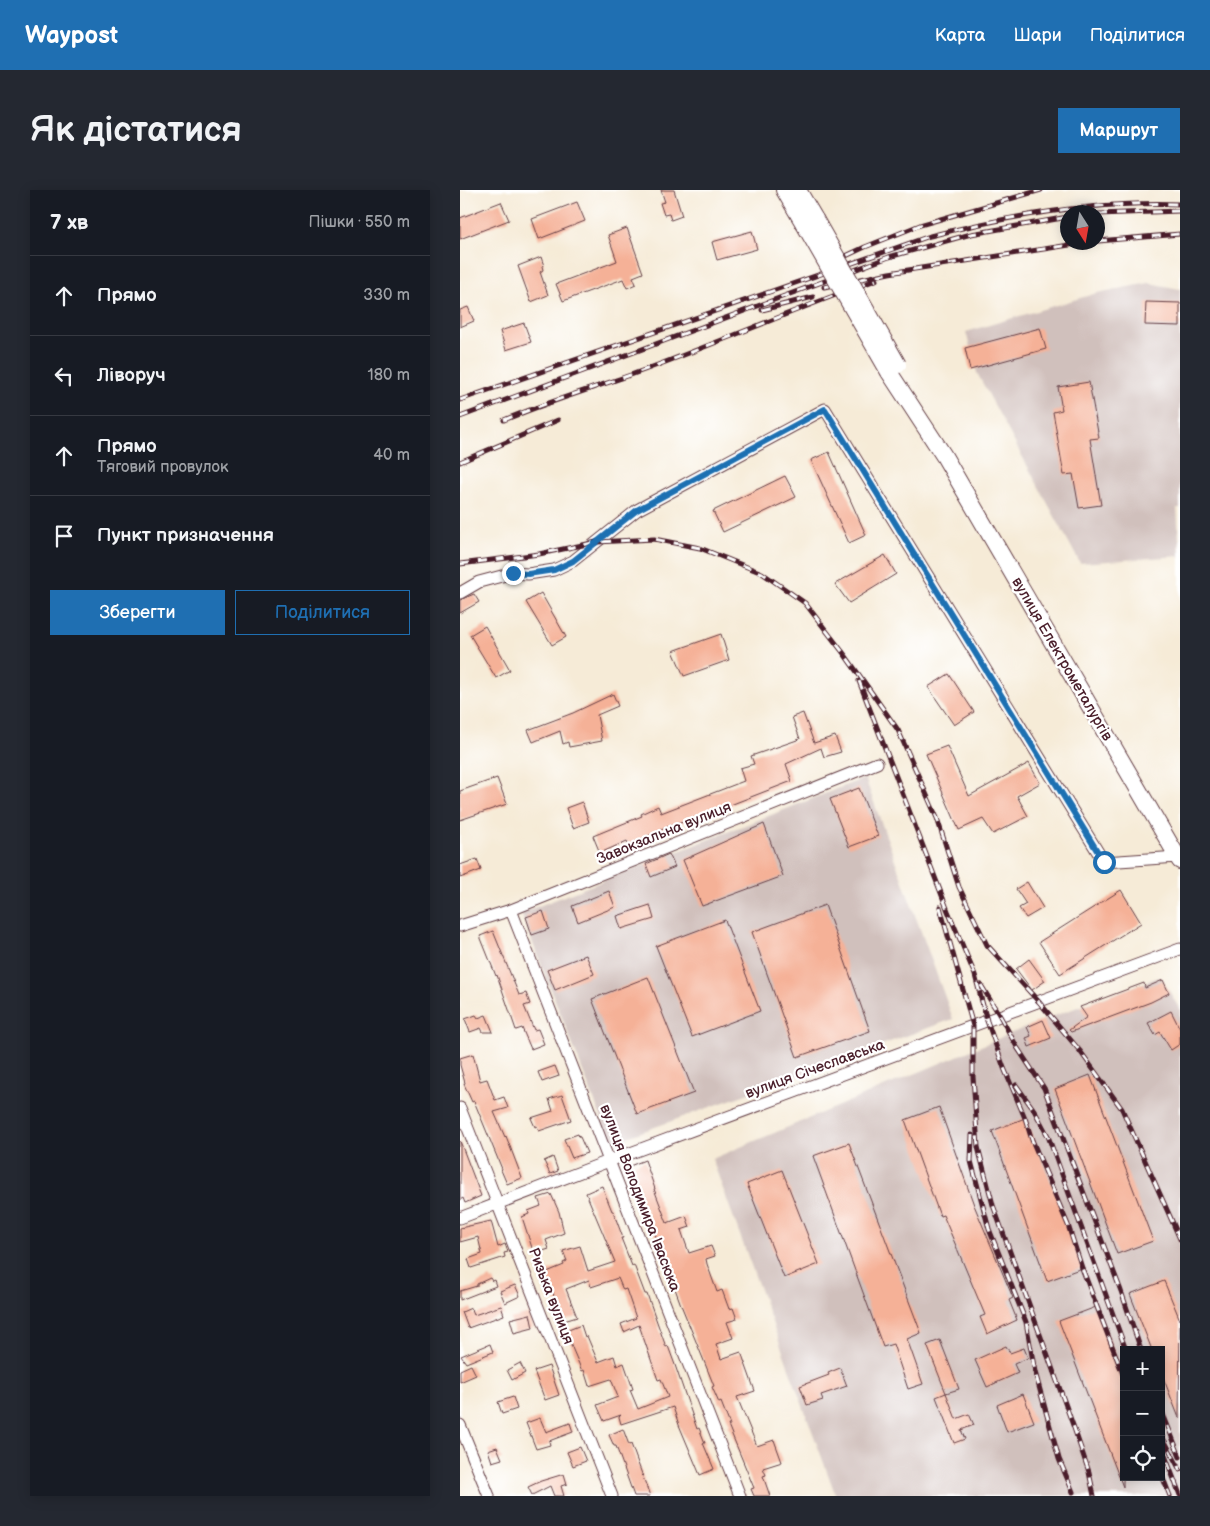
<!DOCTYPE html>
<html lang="uk">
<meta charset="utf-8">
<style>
:root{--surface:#171b24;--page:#242831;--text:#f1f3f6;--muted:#9ea1a6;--line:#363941;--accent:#1f6fb2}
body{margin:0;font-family:"Balsamiq Sans",sans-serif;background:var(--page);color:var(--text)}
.controls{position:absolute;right:15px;bottom:15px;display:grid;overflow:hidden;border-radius:0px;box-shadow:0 2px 12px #0003}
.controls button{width:45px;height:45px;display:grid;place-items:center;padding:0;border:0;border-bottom:1px solid var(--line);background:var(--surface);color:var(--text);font:25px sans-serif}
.compass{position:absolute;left:600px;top:15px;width:45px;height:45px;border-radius:50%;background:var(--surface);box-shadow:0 2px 12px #0003;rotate:169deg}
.stop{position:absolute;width:15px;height:15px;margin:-11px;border:4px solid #1f6fb2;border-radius:50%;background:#fff}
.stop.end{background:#1f6fb2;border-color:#fff;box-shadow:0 1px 5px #0008}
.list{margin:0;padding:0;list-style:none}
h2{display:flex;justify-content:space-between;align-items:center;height:65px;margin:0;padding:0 20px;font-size:21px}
h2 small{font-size:16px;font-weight:400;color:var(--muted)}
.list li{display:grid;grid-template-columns:32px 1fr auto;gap:15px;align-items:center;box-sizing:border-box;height:80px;padding:0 20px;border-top:1px solid var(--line)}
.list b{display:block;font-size:19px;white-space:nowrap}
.list p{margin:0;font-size:16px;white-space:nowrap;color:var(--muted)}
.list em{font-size:16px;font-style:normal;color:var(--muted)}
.actions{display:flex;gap:10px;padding:15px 20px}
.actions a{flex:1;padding:11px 0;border:1px solid var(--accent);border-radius:0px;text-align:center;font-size:18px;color:var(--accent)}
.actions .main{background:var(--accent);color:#fff}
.icon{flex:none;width:28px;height:28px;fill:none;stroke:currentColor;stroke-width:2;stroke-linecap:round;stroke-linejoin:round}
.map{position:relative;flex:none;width:720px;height:1306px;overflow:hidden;border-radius:0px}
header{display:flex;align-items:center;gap:30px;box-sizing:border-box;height:70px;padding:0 25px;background:var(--accent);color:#fff}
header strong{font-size:24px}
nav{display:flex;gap:28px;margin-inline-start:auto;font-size:18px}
.intro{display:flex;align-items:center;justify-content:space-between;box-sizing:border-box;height:120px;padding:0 30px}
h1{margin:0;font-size:35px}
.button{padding:12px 22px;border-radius:0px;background:var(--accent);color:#fff;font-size:18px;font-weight:700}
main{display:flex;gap:30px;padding:0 30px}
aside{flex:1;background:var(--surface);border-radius:0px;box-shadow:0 2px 12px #0003}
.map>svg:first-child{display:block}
.industrial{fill:#d0c0bc;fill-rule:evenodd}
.building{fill:#f5b197}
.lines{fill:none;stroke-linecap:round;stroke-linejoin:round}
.street-casing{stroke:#643e45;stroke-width:13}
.secondary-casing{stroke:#643e45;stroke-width:18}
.street{stroke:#fff;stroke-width:11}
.secondary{stroke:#fff;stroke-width:16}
.rail-casing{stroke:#4a1f2b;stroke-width:5}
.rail{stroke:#fff;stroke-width:3;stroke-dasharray:9;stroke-linecap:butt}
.secondary-bridge-casing{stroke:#643e45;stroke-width:18;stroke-linecap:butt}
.secondary-bridge{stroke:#fff;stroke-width:16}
.route{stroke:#1f6fb2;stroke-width:6}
.labels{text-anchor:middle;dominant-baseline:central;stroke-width:4.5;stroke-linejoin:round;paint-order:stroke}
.street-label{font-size:15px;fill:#4a1f2b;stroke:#fff}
</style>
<header>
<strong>Waypost</strong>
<nav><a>Карта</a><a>Шари</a><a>Поділитися</a></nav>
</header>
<div class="intro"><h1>Як дістатися</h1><a class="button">Маршрут</a></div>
<main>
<aside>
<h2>7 хв<small>Пішки · 550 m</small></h2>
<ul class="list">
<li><svg class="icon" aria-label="ahead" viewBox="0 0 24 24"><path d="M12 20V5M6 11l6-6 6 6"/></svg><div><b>Прямо</b></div><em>330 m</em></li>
<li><svg class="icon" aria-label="left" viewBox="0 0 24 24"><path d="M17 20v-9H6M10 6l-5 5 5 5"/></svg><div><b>Ліворуч</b></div><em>180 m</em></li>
<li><svg class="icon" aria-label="ahead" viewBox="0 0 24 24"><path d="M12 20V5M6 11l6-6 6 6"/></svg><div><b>Прямо</b><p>Тяговий провулок</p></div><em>40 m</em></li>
<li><svg class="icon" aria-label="arrive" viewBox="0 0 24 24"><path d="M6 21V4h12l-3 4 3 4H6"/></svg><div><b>Пункт призначення</b></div></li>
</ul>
<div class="actions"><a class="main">Зберегти</a><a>Поділитися</a></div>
</aside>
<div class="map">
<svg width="720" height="1306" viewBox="0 0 720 1306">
<rect width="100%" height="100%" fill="#fff"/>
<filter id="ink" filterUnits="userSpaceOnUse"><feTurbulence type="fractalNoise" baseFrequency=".02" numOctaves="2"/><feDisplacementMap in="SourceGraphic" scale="10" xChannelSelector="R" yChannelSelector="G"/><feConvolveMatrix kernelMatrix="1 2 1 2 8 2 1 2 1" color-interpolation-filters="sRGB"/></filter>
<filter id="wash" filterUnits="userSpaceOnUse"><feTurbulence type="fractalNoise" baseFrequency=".0096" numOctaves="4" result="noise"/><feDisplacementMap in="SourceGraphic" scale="20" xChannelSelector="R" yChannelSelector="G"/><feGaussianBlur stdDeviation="1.12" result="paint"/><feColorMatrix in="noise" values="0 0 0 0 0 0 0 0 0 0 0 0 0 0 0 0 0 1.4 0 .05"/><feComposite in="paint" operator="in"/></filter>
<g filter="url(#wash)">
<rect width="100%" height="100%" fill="#f6ebd7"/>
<path class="industrial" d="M689,93L720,99V318H717L720,366L620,373L517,183L506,142L637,103Z
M405,588L493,829L151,953L61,723Z
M699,787L703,790L720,820V1306H376L252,969L583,830ZM664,1160H701V1287H664Z"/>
<g id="blocks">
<path class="building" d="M201,0H214L222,26L211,30L209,24L204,25L200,13L205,12Z
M41,12L49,30L0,49V28Z
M117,12L125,31L79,49L72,29Z
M167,38L183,83L173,87L176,94L167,98L163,89L103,111L96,94L157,71L148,45Z
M292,41L297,59L257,70L252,52Z
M81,67L84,76H82L83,80L80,82L88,105L71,112L58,76Z
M686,112L720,113V136L685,135Z
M8,117L14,131L0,137V120Z
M64,133L71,152L46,160L40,141Z
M580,138L586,159L510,180L505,158Z
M629,192L639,248L630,249L641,315L619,318L613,284L604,285L593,222L602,220L598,197Z
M369,262L406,345L389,353L351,270Z
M325,286L336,307L263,342L253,321Z
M425,365L436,384L389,413L375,394Z
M81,403L106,447L92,455L66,412Z
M14,404L19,412L0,423V410Z
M25,436L50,480L36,488L10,445Z
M261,444L269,470L224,486L213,461Z
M489,484L514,522L494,535L468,497Z
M153,504L158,516L137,525L142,551L109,557L108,552L103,554L100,541L73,552L68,540L113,523Z
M343,523L354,553L375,546L381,562L364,567L361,558L326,574L332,591L242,626L217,634L216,633L169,655L167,651L140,663L133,646L182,626L181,624L198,616L201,623L284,591L280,578L294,574L291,566L340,549L332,527Z
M487,556L509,606L569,573L580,593L557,606L568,626L533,644L523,629L499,640L466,564Z
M37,588L47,614L0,630V601Z
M399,598L418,646L389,657L370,609Z
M122,612L129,632L113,638L106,618Z
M304,634L323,686L242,716L223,670Z
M209,664L215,677L191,687L186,674Z
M17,669L21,680L0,688V675Z
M567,692L583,718L566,728L559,718L566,714L556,699Z
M661,700L681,733L600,784L579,752Z
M149,701L155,717L118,732L112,716Z
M190,715L194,729L161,739L157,726Z
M365,715L410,841L337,867L292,742Z
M83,721L89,739L72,745L66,727Z
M265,730L300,821L232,847L196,756Z
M33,741L59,805L66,803L70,814L64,816L74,840L78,839L84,854L71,859L62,838L56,840L37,785L36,786L20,746Z
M126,765L134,784L95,800L87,780Z
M569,769L585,791L572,800L556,779Z
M188,787L234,903L177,924L132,809Z
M703,790L709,803L691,812L611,842L609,840L627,827L620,817L684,793L685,798Z
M711,821L720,839V854L711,860L700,842L695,845L688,833Z
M16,825L18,828L26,825L33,842H23L21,838L10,842L5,829Z
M583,830L591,848L569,857L566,848L571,846L567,837Z
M13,864L20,891L27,889L35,910L44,907L48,918L34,922L45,947L46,946L62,988L47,994L41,980L42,979L14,911L12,912L4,894L5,893L0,875V868Z
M95,876L99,886L82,892L78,882Z
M630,885L693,1051L657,1064L595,899Z
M102,905L111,930L79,941L77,936L75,937L71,928L93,921L89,909Z
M479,917L514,1015L553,1108L549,1110L557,1130L527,1144L520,1127L525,1125L483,1025L480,1026L445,930Z
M565,928L596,1005L622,1078L587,1091L532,941Z
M118,944L119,947H120L127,963L112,968L104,949Z
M0,951L21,1006L5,1013L3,1008L0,1010Z
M389,953L461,1143L447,1149L463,1194L448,1199L433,1154L423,1157L353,966Z
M93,967L98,981L90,984L84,971Z
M185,970L195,999H194L207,1033L226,1026L230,1037L221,1040L229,1063L251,1056L255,1066L246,1069L247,1074L257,1102L262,1100L269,1119L273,1118L277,1129L267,1132L273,1148L256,1154L261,1169L281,1162L295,1201L277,1207L297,1256L314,1250L322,1272L303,1278L306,1285L303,1286L310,1306H294L291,1299L294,1298L268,1235H270L261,1212L259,1213L252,1197L254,1196L244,1171L221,1115L206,1074H204L192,1033H191L185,1016L183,1017L174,996L167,977Z
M322,980L359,1074L324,1088L287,994Z
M142,996L152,1021H153L163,1048H161L172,1076L174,1075L185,1104H187L206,1157L208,1156L215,1175L237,1239L239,1238L245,1253H243L254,1279L240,1285L219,1235L213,1217L161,1234L159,1227L161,1225L144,1231L137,1215L158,1207L151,1189L129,1196L124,1180L122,1181L113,1160L106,1141L121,1135L125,1147L127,1146L138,1172L154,1166L157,1176L164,1173L173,1199L170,1200L178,1219L208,1207L201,1189L198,1190L179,1135L164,1142L161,1134L176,1128L166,1099L163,1100L158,1088L131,1097L129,1090L106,1099L117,1127L104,1131L91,1098L89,1099L82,1084L104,1075L103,1073L107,1071L103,1061L120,1056L128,1081L155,1072L126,1003Z
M91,1004L99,1022L104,1043L86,1050L89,1059L74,1064L62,1027L69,1024L68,1021L81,1016L78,1008Z
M31,1031L38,1057L45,1054L48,1062L44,1063L45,1067L11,1078L8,1069L22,1064L18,1047L0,1052V1038Z
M30,1088L32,1091L34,1090L36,1096L0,1110V1101L17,1096V1094Z
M704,1091L720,1130L719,1228L701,1182V1160H692L670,1104Z
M55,1095L60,1106L45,1113L40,1101Z
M41,1116L44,1125L8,1138L2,1122L11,1118L14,1125Z
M636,1117L664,1187L663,1297L599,1131Z
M70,1124L73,1138L54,1143L50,1129Z
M480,1150L499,1199L486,1203L467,1155Z
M30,1154L33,1162L6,1173L1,1166Z
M546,1156L550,1163L564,1158L568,1168L554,1174L558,1183L527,1197L515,1170Z
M60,1173L65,1183L52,1190L47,1180Z
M11,1175L16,1185L0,1192V1180Z
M89,1176L99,1205L85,1210L74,1181Z
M380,1178L387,1196L361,1205L363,1210L347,1215L340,1196L369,1185L368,1183Z
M486,1203L496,1229L509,1224L514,1235L501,1240L505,1249L494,1253L476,1207Z
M563,1204L574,1232L547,1242L537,1215Z
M53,1207L57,1219L42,1224L38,1212Z
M80,1228L86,1242L110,1233L113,1242L89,1251L90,1255L76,1259L66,1233Z
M163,1239L169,1255L171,1254L190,1306H174L156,1256H154L149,1245Z
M37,1257L42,1269L32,1272L28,1260Z
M120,1257L126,1271L113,1276L107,1262Z
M104,1284L107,1294L101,1296L104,1306H94L90,1296L72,1305L68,1297L81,1291Z"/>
</g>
</g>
<g filter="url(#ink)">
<use href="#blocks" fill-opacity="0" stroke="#643e45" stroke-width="1"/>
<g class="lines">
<defs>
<path id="street" d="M0,403L19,392L53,383L68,384L94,380L113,371L177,320L365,219L644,672L718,667
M51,720L280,1306
M0,736L51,720L417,573
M0,918L152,1306
M0,1028L149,971L720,759
M0,1235L29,1306"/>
<path id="secondary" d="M324,0L344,34
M338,0L355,29
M429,182L484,266L720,671"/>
</defs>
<use href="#street" class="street-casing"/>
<use href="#secondary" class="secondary-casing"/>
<use href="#street" class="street"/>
<use href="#secondary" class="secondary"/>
<defs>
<path id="rail" d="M638,24L720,21
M638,51L720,44
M371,73L405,57L460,35L581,0
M364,97L429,83L629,52
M302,120L353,107
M0,210L470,46C552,25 635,11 720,14
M0,227L429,67L511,44L608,27
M44,230C87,212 131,199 176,183C256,154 335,119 416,90
M0,272L98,230
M0,374L79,364L137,352L194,349L240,358L302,383L345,413L385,465L438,540L477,628L499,697L527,755L579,812L620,861L662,919L720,1049
M399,491L488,721L515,785L527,831L544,878L565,928L572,950L608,1035L622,1078L664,1187
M480,717L513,836V887L518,957L533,1015L614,1238L629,1282L634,1306
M521,795L540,826L557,857L584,898L661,1101L681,1160
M556,895L574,920L588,946L666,1160
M512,945L511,971L529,1039L566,1132L575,1182L599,1269L613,1302
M701,1219L720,1267
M701,1244L720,1280
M701,1255L720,1305
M701,1283L710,1306"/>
</defs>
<use href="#rail" class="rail-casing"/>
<use href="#rail" class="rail"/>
<defs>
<path id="secondary-bridge" d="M355,29L438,175
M344,34L429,182"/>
</defs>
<use href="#secondary-bridge" class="secondary-bridge-casing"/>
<use href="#secondary-bridge" class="secondary-bridge"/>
</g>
</g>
<g class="lines" filter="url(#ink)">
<path class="route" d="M53,383L68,384L94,380L113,371L177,320L365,219L644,672"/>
</g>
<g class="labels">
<g class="street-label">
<text transform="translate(602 469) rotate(60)">вулиця Електрометалургів</text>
<text transform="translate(204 643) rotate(-22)">Завокзальна вулиця</text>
<text transform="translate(355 879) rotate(-20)">вулиця Січеславська</text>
<text transform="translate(180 1008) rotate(69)">вулиця Володимира Івасюка</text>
<text transform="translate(91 1106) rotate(69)">Ризька вулиця</text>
</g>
</g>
</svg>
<div class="controls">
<button>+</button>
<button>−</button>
<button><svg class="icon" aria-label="locate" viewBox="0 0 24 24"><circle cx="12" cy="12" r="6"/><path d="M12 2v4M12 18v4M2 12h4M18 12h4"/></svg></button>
</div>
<svg class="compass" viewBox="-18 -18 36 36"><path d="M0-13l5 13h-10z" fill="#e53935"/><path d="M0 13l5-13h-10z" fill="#9ea1a6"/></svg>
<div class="stop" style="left:644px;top:672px"></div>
<div class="stop end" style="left:53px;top:383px"></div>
</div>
</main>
